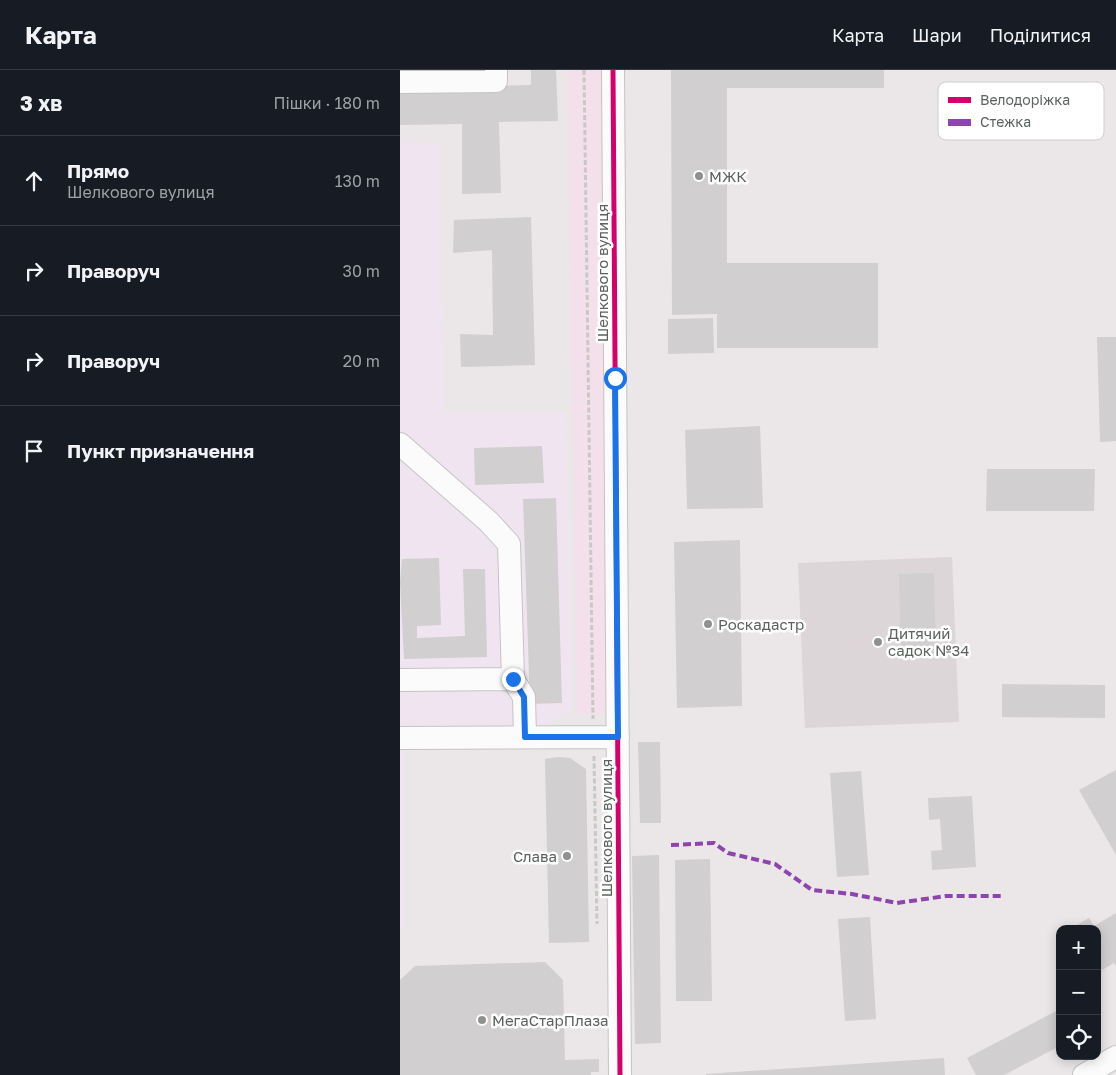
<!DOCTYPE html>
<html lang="uk">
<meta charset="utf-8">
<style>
:root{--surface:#171b24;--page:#242831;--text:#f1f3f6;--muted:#9ea1a6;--line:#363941}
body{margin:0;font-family:"Golos Text",sans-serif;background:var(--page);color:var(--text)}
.controls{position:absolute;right:15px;bottom:15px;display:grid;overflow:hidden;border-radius:10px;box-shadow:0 2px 12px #0003}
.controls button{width:45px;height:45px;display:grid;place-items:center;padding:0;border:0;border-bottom:1px solid var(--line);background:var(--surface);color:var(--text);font:25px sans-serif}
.stop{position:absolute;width:15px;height:15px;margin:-11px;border:4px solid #1a73e8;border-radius:50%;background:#fff}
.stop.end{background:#1a73e8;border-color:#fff;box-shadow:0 1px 5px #0008}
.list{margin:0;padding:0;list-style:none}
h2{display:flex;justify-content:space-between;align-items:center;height:65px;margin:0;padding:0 20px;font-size:21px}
h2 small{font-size:16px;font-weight:400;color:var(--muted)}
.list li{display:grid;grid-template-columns:32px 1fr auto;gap:15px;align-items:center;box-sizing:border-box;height:90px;padding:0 20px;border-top:1px solid var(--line)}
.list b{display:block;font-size:19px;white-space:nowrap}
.list p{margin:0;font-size:16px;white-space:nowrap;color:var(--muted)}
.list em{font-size:16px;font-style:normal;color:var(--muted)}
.icon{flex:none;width:28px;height:28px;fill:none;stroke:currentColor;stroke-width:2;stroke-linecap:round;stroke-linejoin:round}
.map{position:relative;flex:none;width:716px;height:1005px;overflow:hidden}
header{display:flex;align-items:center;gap:30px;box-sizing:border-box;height:70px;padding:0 25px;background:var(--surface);border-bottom:1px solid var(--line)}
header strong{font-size:24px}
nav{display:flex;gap:28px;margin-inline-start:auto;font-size:18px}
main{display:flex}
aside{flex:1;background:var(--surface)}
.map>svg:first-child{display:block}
.commercial{fill:#f3e0ea}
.education{fill:#dcd6d8}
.medical{fill:#f0e4f1}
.building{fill:#d2cfd0}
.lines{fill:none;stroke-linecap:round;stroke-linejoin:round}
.minor-casing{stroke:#c4c4c4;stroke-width:24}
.path{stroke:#c8c9c5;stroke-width:3;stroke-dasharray:5 2.5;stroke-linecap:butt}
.minor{stroke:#fcfbfc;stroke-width:22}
.quiet{stroke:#8e44ad;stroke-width:4;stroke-dasharray:8 4;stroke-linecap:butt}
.cycleway-casing{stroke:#fff;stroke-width:8}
.cycleway{stroke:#d6006c;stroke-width:5}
.route{stroke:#1a73e8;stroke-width:6}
.poi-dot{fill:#8e918e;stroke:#fff;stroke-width:2}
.labels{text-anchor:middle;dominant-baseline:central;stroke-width:5;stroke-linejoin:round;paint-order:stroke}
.poi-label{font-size:15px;fill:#5c635e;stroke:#fff;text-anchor:start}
.street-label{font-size:15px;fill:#5c635e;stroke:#fff}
.key{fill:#fff;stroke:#ced0cf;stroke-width:1}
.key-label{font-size:14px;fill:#5c635e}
</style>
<header>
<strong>Карта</strong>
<nav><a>Карта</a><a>Шари</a><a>Поділитися</a></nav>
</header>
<main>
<aside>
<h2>3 хв<small>Пішки · 180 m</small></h2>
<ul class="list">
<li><svg class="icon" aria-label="ahead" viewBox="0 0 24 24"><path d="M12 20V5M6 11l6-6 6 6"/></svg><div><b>Прямо</b><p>Шелкового вулиця</p></div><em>130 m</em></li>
<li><svg class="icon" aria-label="right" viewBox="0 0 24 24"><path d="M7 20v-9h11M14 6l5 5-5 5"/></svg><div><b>Праворуч</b></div><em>30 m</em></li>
<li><svg class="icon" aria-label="right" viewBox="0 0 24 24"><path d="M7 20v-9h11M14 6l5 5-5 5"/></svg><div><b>Праворуч</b></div><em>20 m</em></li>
<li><svg class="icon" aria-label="arrive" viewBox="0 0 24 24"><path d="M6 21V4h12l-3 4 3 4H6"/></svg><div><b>Пункт призначення</b></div></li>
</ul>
</aside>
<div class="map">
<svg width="716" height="1005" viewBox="0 0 716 1005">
<rect width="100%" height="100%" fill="#ebe6e8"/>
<path class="commercial" d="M167,0H203L213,644H177Z"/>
<path class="education" d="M552,487L559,652L405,658L398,493Z"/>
<path class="medical" d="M0,73L40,74L43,343H166L172,639L143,657L4,659L3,857L0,860Z"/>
<path class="building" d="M131,0H156L158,51L99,52L101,123L62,124V54L0,55V18L131,15Z
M271,0H484V18H327V193H478V278H317V244L272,245Z
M131,147L135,295L61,297L60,264L93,265L92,180L53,183L54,150Z
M313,248L314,283L268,284V249Z
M697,267H716V371L700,372Z
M360,356L363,438L287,439L285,360Z
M142,376L144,413L75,415L74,378Z
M587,399H695L694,441H586Z
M156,428L162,633L130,634L123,429Z
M340,470L342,636L277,638L274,472Z
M39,488L41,555L17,556V568L65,566L63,499H85L87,587L4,589L0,512L2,489Z
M534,503L536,583L501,584L499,504Z
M602,614L705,615V648L602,647Z
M238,672H260L261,753H240Z
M158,687L170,688L186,699L189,872L149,873L145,689Z
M716,700V785L679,720Z
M461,701L469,805L437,807L430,703Z
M572,726L576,797L532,800L531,781L542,780L540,749L529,750L528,728Z
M259,785L261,973L235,974L232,786Z
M310,789L312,931H276L275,790Z
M716,843V896L714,893L697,903V859H670L689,848L694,856Z
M470,847L476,949L445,951L438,849Z
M145,892L163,910L165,990L199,989V1002H191V1005H0V910L15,896Z
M660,939V976L604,1005H576L567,988Z
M544,988L545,1005H306V1004Z"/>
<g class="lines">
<defs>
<path id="minor" d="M213,0L220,1005
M0,12L96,11V0
M0,374L89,452L109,474L113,609L124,627L125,667
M0,610L113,609
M0,668L218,667
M684,1005L716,987"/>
</defs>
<use href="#minor" class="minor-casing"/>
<path class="path" d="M184,0L193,649
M194,686L197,854"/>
<use href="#minor" class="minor"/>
<path class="quiet" d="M271,775L314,773L328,783L375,794L412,820L452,824L497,833L546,826H603"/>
<defs>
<path id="cycleway" d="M213,0L220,1005"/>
</defs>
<use href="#cycleway" class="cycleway-casing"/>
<use href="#cycleway" class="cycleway"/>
</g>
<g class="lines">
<path class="route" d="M113,609L124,627L125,667H218L215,308"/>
</g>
<g class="poi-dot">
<circle cx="299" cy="106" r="5"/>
<circle cx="308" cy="554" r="5"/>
<circle cx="478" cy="572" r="5"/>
<circle cx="167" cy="786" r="5"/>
<circle cx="82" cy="950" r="5"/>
</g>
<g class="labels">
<g class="poi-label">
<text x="309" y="106">МЖК</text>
<text x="318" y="554">Роскадастр</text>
<text x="488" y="563">Дитячий<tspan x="488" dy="17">садок №34</tspan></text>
<text x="157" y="786" text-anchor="end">Слава</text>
<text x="92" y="950">МегаСтарПлаза</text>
</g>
<g class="street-label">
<text transform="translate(202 203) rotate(-90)">Шелкового вулиця</text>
<text transform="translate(206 758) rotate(-90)">Шелкового вулиця</text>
</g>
</g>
<rect x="538" y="12" width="166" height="58" rx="8" class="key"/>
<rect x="548" y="27" width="23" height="6" fill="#d6006c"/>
<rect x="548" y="49" width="23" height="7" fill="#8e44ad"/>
<g class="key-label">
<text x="580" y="35">Велодоріжка</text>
<text x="580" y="57">Стежка</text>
</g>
</svg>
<div class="controls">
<button>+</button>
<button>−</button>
<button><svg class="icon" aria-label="locate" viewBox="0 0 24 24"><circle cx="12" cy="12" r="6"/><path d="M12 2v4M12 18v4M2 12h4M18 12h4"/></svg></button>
</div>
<div class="stop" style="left:215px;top:308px"></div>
<div class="stop end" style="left:113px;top:609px"></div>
</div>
</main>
